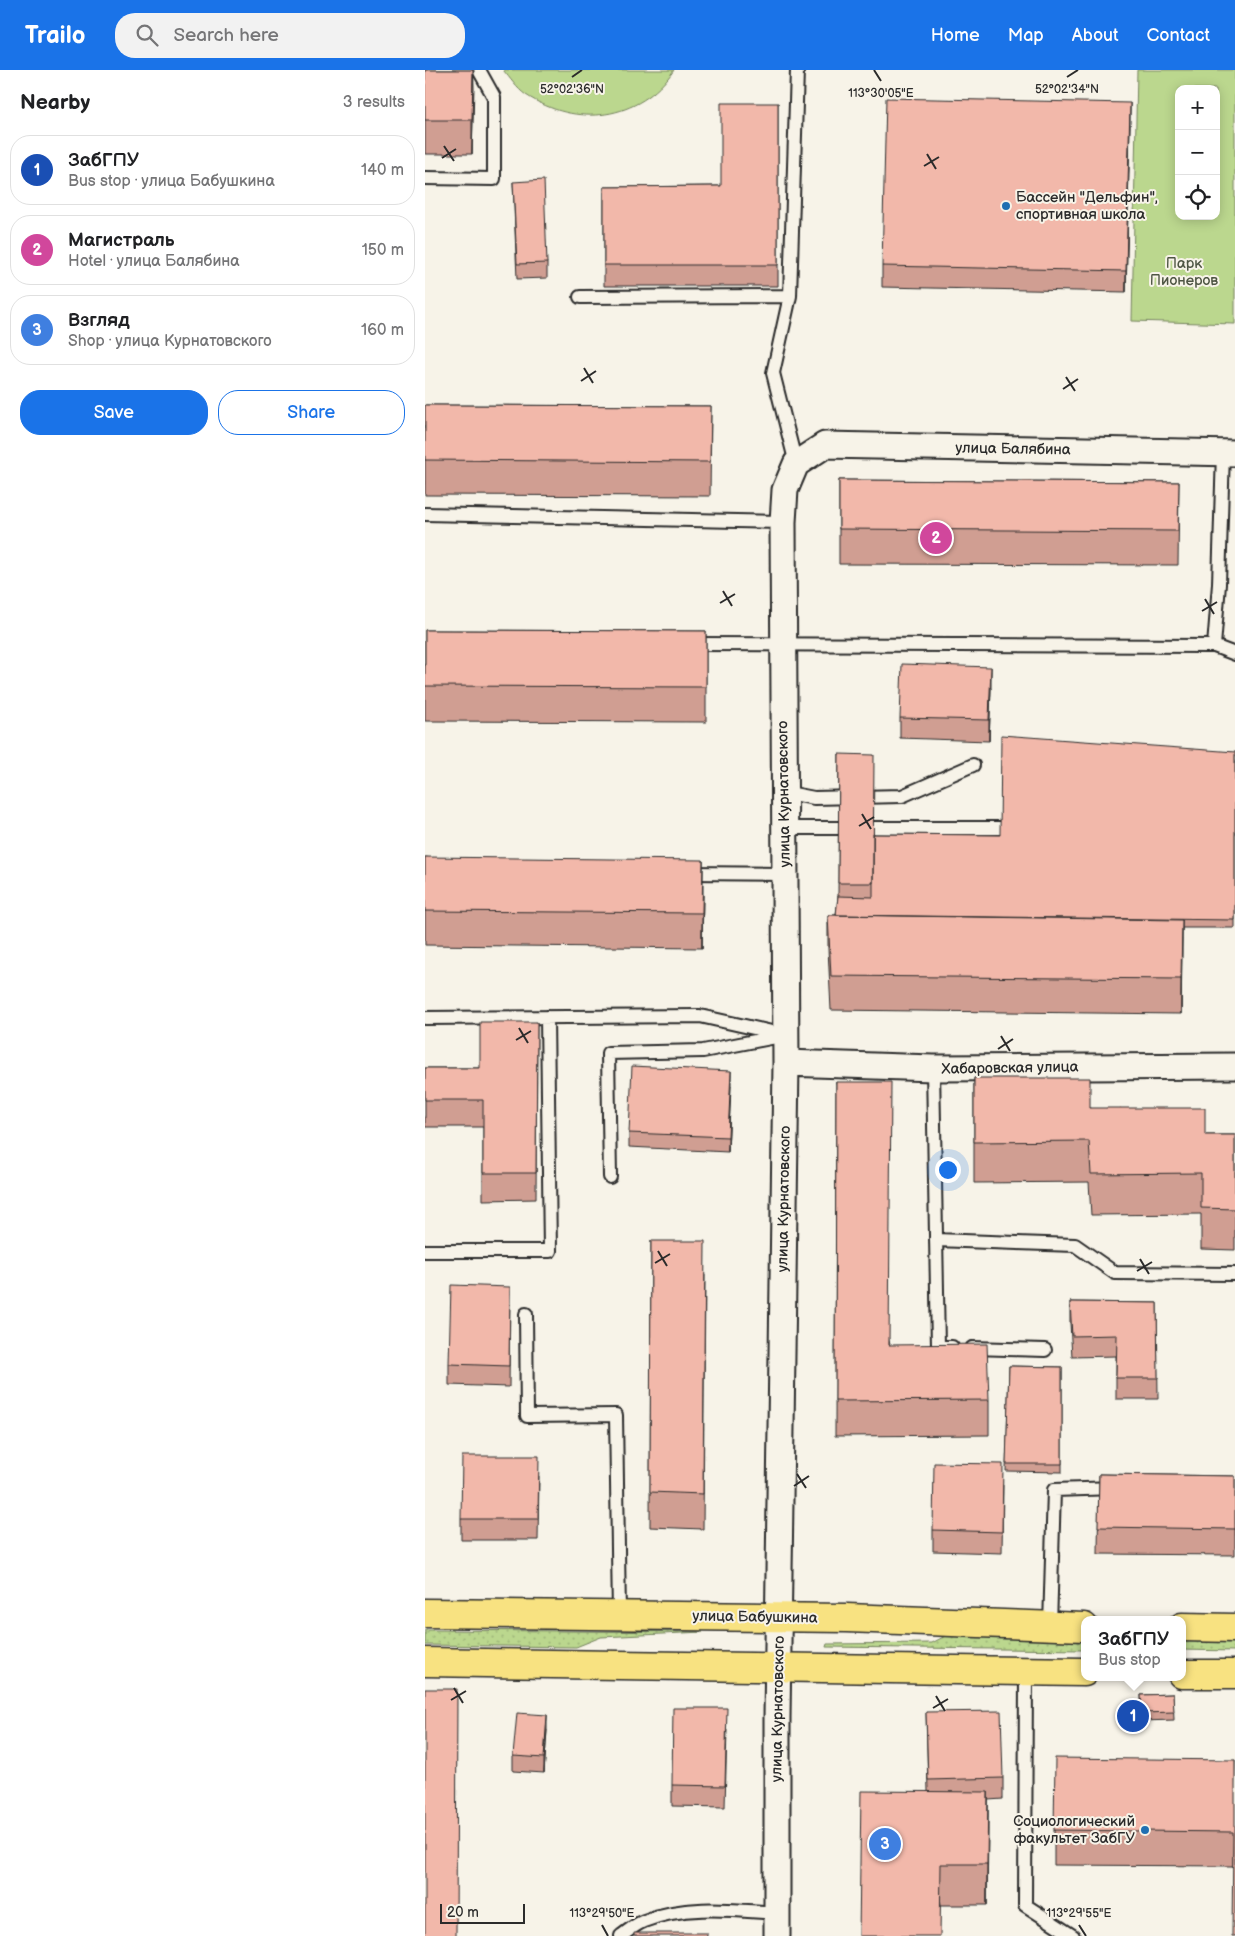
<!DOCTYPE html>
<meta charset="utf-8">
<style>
:root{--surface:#fff;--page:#f2f2f2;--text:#202124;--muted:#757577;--line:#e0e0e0;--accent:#1a73e8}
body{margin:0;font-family:"Balsamiq Sans",sans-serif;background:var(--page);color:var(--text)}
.controls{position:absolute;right:15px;top:15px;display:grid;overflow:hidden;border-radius:10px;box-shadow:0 2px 12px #0003}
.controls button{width:45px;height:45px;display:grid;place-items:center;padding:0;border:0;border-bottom:1px solid var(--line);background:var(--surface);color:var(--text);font:25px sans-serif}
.scale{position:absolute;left:15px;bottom:12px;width:85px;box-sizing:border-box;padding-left:5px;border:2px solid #2b2b2b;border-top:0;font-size:14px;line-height:18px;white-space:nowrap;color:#2b2b2b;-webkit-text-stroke:4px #f7f3e8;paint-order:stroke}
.you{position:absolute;left:522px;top:1099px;width:18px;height:18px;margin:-12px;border:4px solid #fff;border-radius:50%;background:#1a73e8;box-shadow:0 0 0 8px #1a73e833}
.badge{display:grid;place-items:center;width:32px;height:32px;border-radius:50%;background:var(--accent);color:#fff;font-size:16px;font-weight:700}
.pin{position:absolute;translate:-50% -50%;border:2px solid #fff;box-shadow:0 1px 5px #0006}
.popup{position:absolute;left:656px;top:1546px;width:105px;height:65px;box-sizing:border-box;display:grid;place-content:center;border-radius:10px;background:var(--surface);filter:drop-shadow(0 1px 4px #0005);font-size:16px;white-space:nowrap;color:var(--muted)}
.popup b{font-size:19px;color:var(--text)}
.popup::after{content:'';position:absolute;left:50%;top:100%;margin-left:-10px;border:10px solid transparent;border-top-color:var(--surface)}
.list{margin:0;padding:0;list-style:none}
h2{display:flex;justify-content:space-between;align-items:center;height:65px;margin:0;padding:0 20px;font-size:21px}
h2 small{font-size:16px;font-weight:400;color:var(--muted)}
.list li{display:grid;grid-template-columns:32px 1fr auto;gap:15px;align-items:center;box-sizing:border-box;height:70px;margin:0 10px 10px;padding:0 10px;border:1px solid var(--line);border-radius:20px}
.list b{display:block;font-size:19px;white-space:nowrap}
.list p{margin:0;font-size:16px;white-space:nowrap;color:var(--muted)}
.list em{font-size:16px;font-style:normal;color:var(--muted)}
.actions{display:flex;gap:10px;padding:15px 20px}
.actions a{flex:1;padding:11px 0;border:1px solid var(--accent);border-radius:20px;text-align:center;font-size:18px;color:var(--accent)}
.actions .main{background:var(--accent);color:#fff}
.icon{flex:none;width:28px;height:28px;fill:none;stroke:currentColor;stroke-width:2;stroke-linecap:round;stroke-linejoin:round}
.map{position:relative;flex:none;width:810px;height:1866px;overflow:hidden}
header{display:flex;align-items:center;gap:30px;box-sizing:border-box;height:70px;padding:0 25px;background:var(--accent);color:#fff}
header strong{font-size:24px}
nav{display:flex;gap:28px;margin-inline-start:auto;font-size:18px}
.search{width:350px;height:45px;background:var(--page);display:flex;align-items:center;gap:12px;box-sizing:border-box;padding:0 18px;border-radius:20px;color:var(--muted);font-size:19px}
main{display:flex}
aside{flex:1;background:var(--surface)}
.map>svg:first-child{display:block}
.grass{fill:url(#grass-dots);stroke:#73815c}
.park{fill:#bbd78e;stroke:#73815c;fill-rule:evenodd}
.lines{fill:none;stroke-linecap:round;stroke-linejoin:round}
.service-casing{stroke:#2b2b2b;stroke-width:16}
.minor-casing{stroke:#2b2b2b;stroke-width:29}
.primary-casing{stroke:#2b2b2b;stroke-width:31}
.service{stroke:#f7f3e8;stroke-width:12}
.minor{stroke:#f7f3e8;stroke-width:25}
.primary{stroke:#f8e281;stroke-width:28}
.wall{fill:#d09e92;stroke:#2b2b2b}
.shaded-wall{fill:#a98177;stroke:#2b2b2b}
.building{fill:#f2b8aa;stroke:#2b2b2b}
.ticks{fill:none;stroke:#2b2b2b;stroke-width:2}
.poi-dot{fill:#1f6fb2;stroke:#f7f3e8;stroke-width:2}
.labels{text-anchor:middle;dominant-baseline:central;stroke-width:4;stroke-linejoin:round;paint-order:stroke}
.poi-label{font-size:15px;fill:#2b2b2b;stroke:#f7f3e8;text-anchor:start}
.park-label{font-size:15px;fill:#4f5644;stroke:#f7f3e8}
.street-label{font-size:15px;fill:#2b2b2b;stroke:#f7f3e8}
.ticks-label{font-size:12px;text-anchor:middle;fill:#2b2b2b;stroke:#f7f3e8;stroke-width:4;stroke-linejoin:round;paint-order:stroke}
</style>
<header>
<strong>Trailo</strong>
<div class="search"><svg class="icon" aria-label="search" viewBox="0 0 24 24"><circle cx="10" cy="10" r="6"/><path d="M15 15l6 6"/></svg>Search here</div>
<nav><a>Home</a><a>Map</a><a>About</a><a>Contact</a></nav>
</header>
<main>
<aside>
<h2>Nearby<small>3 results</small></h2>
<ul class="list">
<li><span class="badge" style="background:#1a4fb4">1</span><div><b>ЗабГПУ</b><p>Bus stop · улица Бабушкина</p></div><em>140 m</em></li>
<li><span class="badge" style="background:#d1479c">2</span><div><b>Магистраль</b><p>Hotel · улица Балябина</p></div><em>150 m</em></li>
<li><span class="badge" style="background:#3f7fe0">3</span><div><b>Взгляд</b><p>Shop · улица Курнатовского</p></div><em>160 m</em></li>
</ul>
<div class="actions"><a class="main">Save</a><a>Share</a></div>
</aside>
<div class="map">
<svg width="810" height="1866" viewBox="0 0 810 1866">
<defs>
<pattern id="grass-dots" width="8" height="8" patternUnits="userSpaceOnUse" patternTransform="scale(1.25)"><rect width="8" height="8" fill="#bbd78e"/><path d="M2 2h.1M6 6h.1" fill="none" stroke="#a1b97b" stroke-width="1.8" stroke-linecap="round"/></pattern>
</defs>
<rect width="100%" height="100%" fill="#f7f3e8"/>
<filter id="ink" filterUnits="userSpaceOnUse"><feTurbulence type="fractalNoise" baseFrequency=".02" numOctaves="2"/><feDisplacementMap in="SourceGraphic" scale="10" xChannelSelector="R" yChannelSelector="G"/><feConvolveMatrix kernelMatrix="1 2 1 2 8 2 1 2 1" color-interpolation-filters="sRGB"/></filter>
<g filter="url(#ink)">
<path class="grass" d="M0,1560L278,1562L176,1567L151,1577L0,1575Z
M524,1564L659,1566V1580L401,1577L402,1574L507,1573Z
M757,1567H810V1581L757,1580Z"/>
<path class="park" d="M78,0H249C214,51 151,58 101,25C92,19 85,8 78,0Z
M712,0H810V254L707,251ZM754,19H791V146H754Z"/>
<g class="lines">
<defs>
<path id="service" d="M0,108L69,109V27L54,0
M365,226L372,0
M155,227L365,226L348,303L371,394
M798,382L794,514L789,576L810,584
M0,444L358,452
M266,574L789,576
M358,722L389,728L477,726L548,695
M360,758H592
M262,803L360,804
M0,948L275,946L360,965
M508,998L513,1277H527
M185,1107L183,983L278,981L356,966
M511,1170L650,1175L690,1203L810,1204
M0,1181H125L122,947
M101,1244L102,1346L191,1345L194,1545
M547,1278L620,1280
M625,1556L629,1420L690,1418
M601,1602L600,1835L648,1866
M196,1866C203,1861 211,1854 219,1851C259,1834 309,1840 352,1843"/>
<path id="minor" d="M361,993L508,998L810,996
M352,1866V1648L361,993L358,452L360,420L371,394L400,375L810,383"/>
<path id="primary" d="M0,1543L422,1548L659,1557
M757,1557L810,1558
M0,1592L659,1602
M757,1604H810"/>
</defs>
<use href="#service" class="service-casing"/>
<use href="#minor" class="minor-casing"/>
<use href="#primary" class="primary-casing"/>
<use href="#service" class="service"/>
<use href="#minor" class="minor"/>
<use href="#primary" class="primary"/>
</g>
<path class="wall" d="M0,0H49L47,84H0Z
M353,33V216H179V117L296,116Z
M705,54L701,222L457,217V196Z
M88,112L122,193V208L92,209Z
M0,335L286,336L285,426L0,425Z
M414,410L754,412L753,495L414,494Z
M0,560L281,561V652L0,651Z
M566,618L564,671L475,668V648Z
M810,682V858H757L756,944L406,940L403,879V845H411L413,826L414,684L449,764L575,765Z
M0,787L278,824L277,878L0,875Z
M112,952L111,1129L58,1130V1057H0V998H55Z
M549,1008L665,1038L780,1065H810V1180L776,1179V1144L666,1145L664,1112L549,1113Z
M411,1012L465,1275L564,1330V1365L410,1366Z
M306,1015L303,1082L204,1077V1063Z
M226,1171L280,1205L278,1459L225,1457Z
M85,1217L84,1317L24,1315V1294Z
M645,1232L732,1233L733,1329H691V1286L647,1287L645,1253Z
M584,1296L637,1297V1402L581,1401Z
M674,1404L810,1406V1485L673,1484Z
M114,1406L113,1470H36V1449Z
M578,1415L577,1483L508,1481V1460Z
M748,1624L749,1650L717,1651L716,1625Z
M501,1642L578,1708V1729L563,1730L562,1835H516L503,1721Z
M302,1659L300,1737L247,1736V1715Z
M122,1660L119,1703L88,1701V1686Z
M810,1690L808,1796L629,1795V1760Z"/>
<path class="shaded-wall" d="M48,0L49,18L47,84V50Z
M705,33V54L701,222V201Z
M566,597V618L564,671V650Z
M278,790V824L277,878V843Z
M757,850V884L756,944V909Z
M306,1001V1015L303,1082V1067Z
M122,1645V1660L119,1703V1688Z
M563,1722V1763L562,1835V1794Z"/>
<path class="building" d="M0,0H48L47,50H0Z
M461,28L705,33L701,201L457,196Z
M296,33H353V195H179V117L296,116Z
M119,110L122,193L92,194L88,112Z
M0,335L286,336L285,392L0,390Z
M414,410L754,412L753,461L414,459Z
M0,560L281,561V617L0,616Z
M477,594L566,597L564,650L475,648Z
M576,665L810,682V850L411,845L413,826L448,827V764L575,765Z
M414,684L449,685L448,813H413Z
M0,787L278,790L277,843L0,841Z
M403,845L757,850L756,909L406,906Z
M55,952H112L111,1103H58V1030H0V998H55Z
M207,996L306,1001L303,1067L204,1063Z
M549,1008H665V1038H780V1065H810V1139L776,1138V1103L666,1104L664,1071L549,1072Z
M411,1012H466L464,1275L562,1274L564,1330L410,1331Z
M226,1171H280L278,1424L225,1422Z
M26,1215L85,1217L84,1296L24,1294Z
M645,1232L732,1233L733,1308H691L692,1265L647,1266Z
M584,1296L637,1297V1394H581Z
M37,1386H114L113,1449H36Z
M509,1393L578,1394L577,1462L508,1460Z
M674,1404L810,1406V1459L673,1457Z
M0,1619H32L31,1866H0Z
M748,1624L749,1642L717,1643L716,1625Z
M248,1638H302L300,1716L247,1715Z
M576,1641L578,1708L503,1710L501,1642Z
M92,1643L122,1645L119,1688L88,1686Z
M630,1688L810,1690V1866H807L808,1762L629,1760Z
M436,1721L563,1722L562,1794H516L515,1866H434Z
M209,1863H282V1866H209Z"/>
</g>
<path class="ticks" d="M449,0L456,11M147,7L157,0M642,7L653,0M19,76L29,91M502,84L511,99M17,88L31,79M499,96L514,87M159,298L168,313M641,307L650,321M156,311L171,301M638,319L653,309M298,521L307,536M780,529L789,544M295,533L310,524M777,541L792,532M437,744L446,759M434,756L449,747M94,958L103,973M576,966L585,981M91,970L106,961M573,979L588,969M233,1181L242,1196M715,1189L724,1204M230,1193L245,1184M712,1201L727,1192M372,1404L381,1418M369,1416L384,1406M29,1618L38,1633M511,1626L520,1641M26,1630L41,1621M508,1638L523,1629M177,1855L183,1866M654,1855L661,1866"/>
<g class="poi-dot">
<circle cx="581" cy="136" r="5"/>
<circle cx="720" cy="1760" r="5"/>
</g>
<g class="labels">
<g class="poi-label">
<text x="591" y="127">Бассейн "Дельфин",<tspan x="591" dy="17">спортивная школа</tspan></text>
<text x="710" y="1751" text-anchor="end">Социологический<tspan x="710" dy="17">факультет ЗабГУ</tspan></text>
</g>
<g class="park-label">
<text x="759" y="193">Парк<tspan x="759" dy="17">Пионеров</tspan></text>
</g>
<g class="street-label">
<text transform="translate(588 379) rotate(1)">улица Балябина</text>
<text transform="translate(359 724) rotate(-91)">улица Курнатовского</text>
<text transform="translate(585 998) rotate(-1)">Хабаровская улица</text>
<text transform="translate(359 1129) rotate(-89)">улица Курнатовского</text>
<text transform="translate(330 1547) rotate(1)">улица Бабушкина</text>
<text transform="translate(353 1639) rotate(-89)">улица Курнатовского</text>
</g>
</g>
<g class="ticks-label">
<text x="642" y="23">52°02'34"N</text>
<text x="147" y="23">52°02'36"N</text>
<text x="456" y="27">113°30'05"E</text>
<text x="177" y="1847">113°29'50"E</text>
<text x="654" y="1847">113°29'55"E</text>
</g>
</svg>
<div class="controls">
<button>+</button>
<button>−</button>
<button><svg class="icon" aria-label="locate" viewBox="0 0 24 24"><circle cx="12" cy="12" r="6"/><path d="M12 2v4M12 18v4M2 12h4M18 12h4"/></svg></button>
</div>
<div class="scale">20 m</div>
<div class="you"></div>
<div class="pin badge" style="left:708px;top:1646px;background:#1a4fb4">1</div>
<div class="popup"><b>ЗабГПУ</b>Bus stop</div>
<div class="pin badge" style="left:511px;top:468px;background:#d1479c">2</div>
<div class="pin badge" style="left:460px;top:1774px;background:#3f7fe0">3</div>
</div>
</main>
